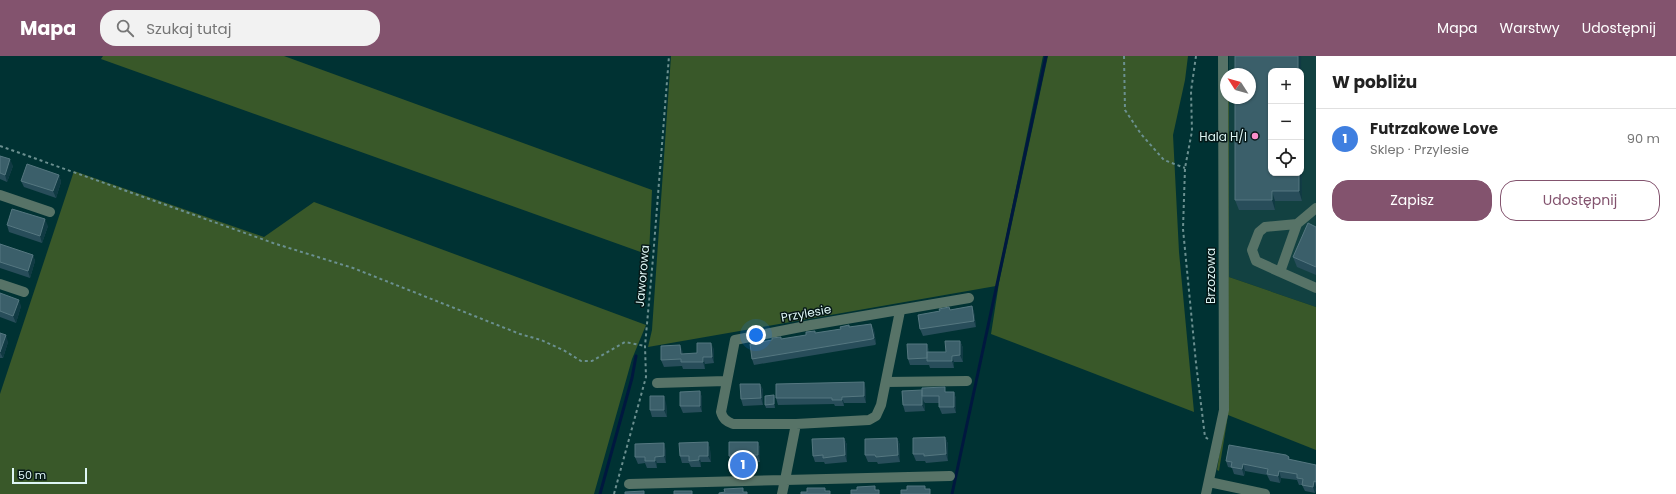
<!DOCTYPE html>
<html lang="pl">
<meta charset="utf-8">
<style>
:root{--surface:#fff;--page:#f2f2f2;--text:#222;--muted:#767676;--line:#e0e0e0;--accent:#83536e}
body{margin:0;font-family:Poppins,sans-serif;background:var(--page);color:var(--text)}
.controls{position:absolute;right:12px;top:12px;display:grid;overflow:hidden;border-radius:8px;box-shadow:0 1px 3px #0004}
.controls button{width:36px;height:36px;display:grid;place-items:center;padding:0;border:0;border-bottom:1px solid var(--line);background:var(--surface);color:var(--text);font:20px sans-serif}
.compass{position:absolute;left:1220px;top:12px;width:36px;height:36px;border-radius:50%;background:var(--surface);box-shadow:0 1px 3px #0004;rotate:306deg}
.scale{position:absolute;left:12px;bottom:10px;width:75px;box-sizing:border-box;padding-left:4px;border:2px solid #def6f5;border-top:0;font-size:11px;line-height:14px;white-space:nowrap;color:#def6f5;-webkit-text-stroke:3px #051717;paint-order:stroke}
.you{position:absolute;left:756px;top:279px;width:14px;height:14px;margin:-10px;border:3px solid #fff;border-radius:50%;background:#1a73e8;box-shadow:0 0 0 6px #1a73e833}
.badge{display:grid;place-items:center;width:26px;height:26px;border-radius:50%;background:var(--accent);color:#fff;font-size:13px;font-weight:700}
.pin{position:absolute;translate:-50% -50%;border:2px solid #fff;box-shadow:0 1px 4px #0006}
.list{margin:0;padding:0;list-style:none}
h2{display:flex;justify-content:space-between;align-items:center;height:52px;margin:0;padding:0 16px;font-size:17px}
h2 small{font-size:13px;font-weight:400;color:var(--muted)}
.list li{display:grid;grid-template-columns:26px 1fr auto;gap:12px;align-items:center;box-sizing:border-box;height:60px;padding:0 16px;border-top:1px solid var(--line)}
.list b{display:block;font-size:15px;white-space:nowrap}
.list p{margin:0;font-size:13px;white-space:nowrap;color:var(--muted)}
.list em{font-size:13px;font-style:normal;color:var(--muted)}
.actions{display:flex;gap:8px;padding:12px 16px}
.actions a{flex:1;padding:9px 0;border:1px solid var(--accent);border-radius:16px;text-align:center;font-size:14px;color:var(--accent)}
.actions .main{background:var(--accent);color:#fff}
.icon{flex:none;width:22px;height:22px;fill:none;stroke:currentColor;stroke-width:2;stroke-linecap:round;stroke-linejoin:round}
.map{position:relative;flex:none;width:1316px;height:438px;overflow:hidden}
header{display:flex;align-items:center;gap:24px;box-sizing:border-box;height:56px;padding:0 20px;background:var(--accent);color:#fff}
header strong{font-size:19px}
nav{display:flex;gap:22px;margin-inline-start:auto;font-size:14px}
.search{width:280px;height:36px;background:var(--page);display:flex;align-items:center;gap:10px;box-sizing:border-box;padding:0 14px;border-radius:16px;color:var(--muted);font-size:15px}
main{display:flex}
aside{flex:1;background:var(--surface)}
.map>svg:first-child{display:block}
.built{fill:#124141;fill-rule:evenodd}
.green{fill:#395829}
.lines{fill:none;stroke-linecap:round;stroke-linejoin:round}
.stream{stroke:#00183f;stroke-width:3}
.path{stroke:#6b9090;stroke-width:2;stroke-dasharray:3 3;stroke-linecap:butt}
.minor{stroke:#577367;stroke-width:10}
.wall{fill:#284d5a}
.shaded-wall{fill:#103a43}
.building{fill:#3b5f6a;stroke:#557780}
.poi-dot{fill:#f98fca;stroke:#051717;stroke-width:1.5}
.labels{text-anchor:middle;dominant-baseline:central;stroke-width:3;stroke-linejoin:round;paint-order:stroke}
.poi-label{font-size:12px;fill:#def6f5;stroke:#051717;text-anchor:end}
.street-label{font-size:12px;fill:#def6f5;stroke:#051717}
</style>
<header>
<strong>Mapa</strong>
<div class="search"><svg class="icon" aria-label="search" viewBox="0 0 24 24"><circle cx="10" cy="10" r="6"/><path d="M15 15l6 6"/></svg>Szukaj tutaj</div>
<nav><a>Mapa</a><a>Warstwy</a><a>Udostępnij</a></nav>
</header>
<main>
<div class="map">
<svg width="1316" height="438" viewBox="0 0 1316 438">
<rect width="100%" height="100%" fill="#003233"/>
<path class="built" d="M1229,0H1316V251L1229,221V42H1250V18H1229ZM1271,15H1301V117H1271Z"/>
<path class="green" d="M103,0H284L652,134L649,199L101,3Z
M671,0H1043L996,230L648,291L652,274Z
M1048,0H1188L1185,24L1173,79L1179,196L1194,356L991,278L999,227Z
M1227,42H1229V221L1316,251V394L1228,359L1219,415L1217,414L1226,355Z
M74,115L264,181L314,146L646,269L632,303L594,438H0V338Z"/>
<g class="lines">
<path class="stream" d="M600,438L632,322L636,300
M952,438L1046,0"/>
<path class="path" d="M1124,0L1125,54L1141,78L1164,104L1185,112
M1196,0L1191,35L1192,75L1185,112L1183,173L1196,307L1205,381L1208,383
M0,90L273,187L353,212L520,278L541,284L565,295L581,305H592L625,286L645,290
M614,438L646,321L645,290L653,202L669,0"/>
<path class="minor" d="M0,139L50,156
M1316,152L1297,168L1280,216L1316,232
M1280,216L1256,205L1252,194L1259,176L1265,171L1297,168
M0,228L24,236
M886,326L967,325
M657,327L726,325
M796,368L869,364L876,360L881,349L900,255
M950,420L785,424L796,368H733C726,365 723,363 721,356L735,284L811,269L969,242
M1209,426L1265,438
M629,428L785,424L782,438
M1206,438L1224,354L1223,0"/>
</g>
<path class="wall" d="M1235,0H1301L1302,145H1275V154H1239L1235,144Z
M0,100L13,110L7,126L0,123Z
M59,119L61,126L56,142L24,131L21,125Z
M7,169L48,170L42,187L9,176Z
M1316,171V219L1297,211L1293,201Z
M0,188L33,199L35,205L30,222L0,212Z
M0,237L21,250L16,267L0,261Z
M972,250L974,256L976,271L923,280L920,273L950,254Z
M871,268L874,274L876,288L875,289L754,309L752,303L782,283L841,273L849,269L850,271Z
M0,277L8,286L3,302H0Z
M960,285L963,292V306H954V312H930L929,309H910L908,303L927,288L929,296H946Z
M714,293V307L705,308V313H683L682,310L664,311L661,304L683,296V298L697,297Z
M760,328L763,334V349L743,350L741,343Z
M866,333V347H844V350H835L834,348L778,349L776,342Z
M700,335L702,342V356L683,357L680,350Z
M902,335L954,336L956,343V357L942,358L939,351V347H925L924,346L925,355L905,356L903,349Z
M774,339L775,343V352H766L765,349Z
M666,347L667,361H652L650,354Z
M945,381L948,388V405L926,407L925,405H916L913,398Z
M844,382L847,389V406L825,408L824,406H815L813,400Z
M897,382L900,389V406L878,408L877,406H868L865,399Z
M708,386L710,393L711,406H701V411H691L689,407H682L680,400Z
M758,386L760,392V406H751V411H741L739,406H732L729,400Z
M666,394V407H657V412H647L645,407L638,408L635,401Z
M1289,401L1290,404L1316,409V434L1315,437L1305,435L1302,429H1299L1297,424L1281,422L1280,427L1270,425L1267,419L1245,415L1244,420L1234,418L1232,412L1228,411L1226,405Z"/>
<path class="shaded-wall" d="M1298,0H1301L1302,145L1299,135V117H1301V15H1298Z
M10,103L13,110L7,126L5,119Z
M59,119L61,126L56,142L53,135Z
M1272,135L1275,145V154L1272,144Z
M45,163L48,170L42,187L40,180Z
M33,199L35,205L30,222L28,215Z
M19,244L21,250L16,267L13,260Z
M972,250L974,256L976,271L974,265Z
M871,268L874,274L876,288L874,282Z
M6,279L8,286L3,302L0,296Z
M960,285L963,292V306L960,299Z
M711,287L714,293V307L712,301Z
M927,288L929,294V305L927,302Z
M680,289L683,296V305L681,298Z
M952,300L954,306V312L952,305Z
M703,301L705,308V313L703,306Z
M864,326L866,333V347L864,340Z
M760,328L763,334V349L761,342Z
M922,334V340L924,346L925,355L922,349Z
M700,335L702,342V356L700,350Z
M954,336L956,343V357L954,351Z
M774,339L775,343V352L774,348Z
M664,340L666,347L667,361L664,354Z
M842,341L844,347V350L842,344Z
M945,381L948,388V405L946,398Z
M844,382L847,389V406L845,399Z
M897,382L900,389V406L898,399Z
M708,386L710,393L711,406L708,400Z
M758,386L760,392V406L758,399Z
M664,387L666,394V407L664,400Z
M749,399L751,406V411L749,404Z
M699,400L701,406V411L699,404Z
M655,401L657,407V412L655,405Z
M1243,408L1245,415L1244,420L1242,413Z
M1279,415L1281,422L1280,427L1278,420Z
M1314,425L1316,431L1315,437L1313,431Z"/>
<path class="building" d="M1235,0H1298V15H1271V117H1299V135H1272V144H1235V42H1250V18H1235Z
M0,100L10,103L5,119L0,117Z
M27,108L59,119L53,135L21,125Z
M12,153L45,163L40,180L7,169Z
M1308,167L1316,171V211L1293,201Z
M0,188L33,199L28,215L0,206Z
M0,237L19,244L13,260L0,255Z
M972,250L974,265L920,273L918,259L940,255L939,253L949,251L950,254Z
M871,268L874,282L872,283L752,303L750,288L772,284V282L781,281V283L806,279V276L815,275V277L841,273L840,271L849,269V271Z
M0,277L6,279L0,296Z
M945,285H960V299L952,300V305H927V296H946Z
M697,287H711L712,301H703V306H681V303L661,304V290L680,289L681,298L697,297Z
M907,288H927V302L908,303Z
M864,326V340L842,341V344H832V342H776V328Z
M740,328H760L761,342L741,343Z
M945,331V336H954V351H939V340H922V332Z
M922,334V349H903L902,335Z
M700,335V350H680V336Z
M774,339V348L765,349V340Z
M650,340H664V354H650Z
M945,381L946,398L924,400V398H913V382Z
M844,382L845,399L823,402V399L813,400L812,383Z
M897,382L898,399L876,401L875,399H865V383Z
M708,386V400H699V404L689,405V400H680L679,387Z
M729,386H758V399H749V404H739L738,400H729Z
M664,387V400L655,401V405H645V401H635V388Z
M1229,389L1286,399L1289,401L1288,403L1316,409V426L1314,425L1313,431L1302,429L1303,423L1297,422V418L1279,415L1278,420L1267,418L1268,413L1243,408L1242,413L1231,411L1232,406L1226,405Z
M875,430V434H879V438H851V434H857V431Z
M907,430H925V433H930V438H901V434H907Z
M743,432V436H747V438H719V437L725,436L724,433Z
M807,432H825V435H830V438H801V436H807Z
M644,435V438H625V436Z
M674,435H692V438H674Z"/>
<circle class="poi-dot" cx="1255" cy="80" r="4"/>
<g class="labels">
<g class="poi-label">
<text x="1247" y="80">Hala H/I</text>
</g>
<g class="street-label">
<text transform="translate(642 220) rotate(-85)">Jaworowa</text>
<text transform="translate(1210 220) rotate(-90)">Brzozowa</text>
<text transform="translate(806 257) rotate(-10)">Przylesie</text>
</g>
</g>
</svg>
<div class="controls">
<button>+</button>
<button>−</button>
<button><svg class="icon" aria-label="locate" viewBox="0 0 24 24"><circle cx="12" cy="12" r="6"/><path d="M12 2v4M12 18v4M2 12h4M18 12h4"/></svg></button>
</div>
<svg class="compass" viewBox="-18 -18 36 36"><path d="M0-13l5 13h-10z" fill="#e53935"/><path d="M0 13l5-13h-10z" fill="#767676"/></svg>
<div class="scale">50 m</div>
<div class="you"></div>
<div class="pin badge" style="left:743px;top:409px;background:#3f7fe0">1</div>
</div>
<aside>
<h2>W pobliżu<small></small></h2>
<ul class="list">
<li><span class="badge" style="background:#3f7fe0">1</span><div><b>Futrzakowe Love</b><p>Sklep · Przylesie</p></div><em>90 m</em></li>
</ul>
<div class="actions"><a class="main">Zapisz</a><a>Udostępnij</a></div>
</aside>
</main>
